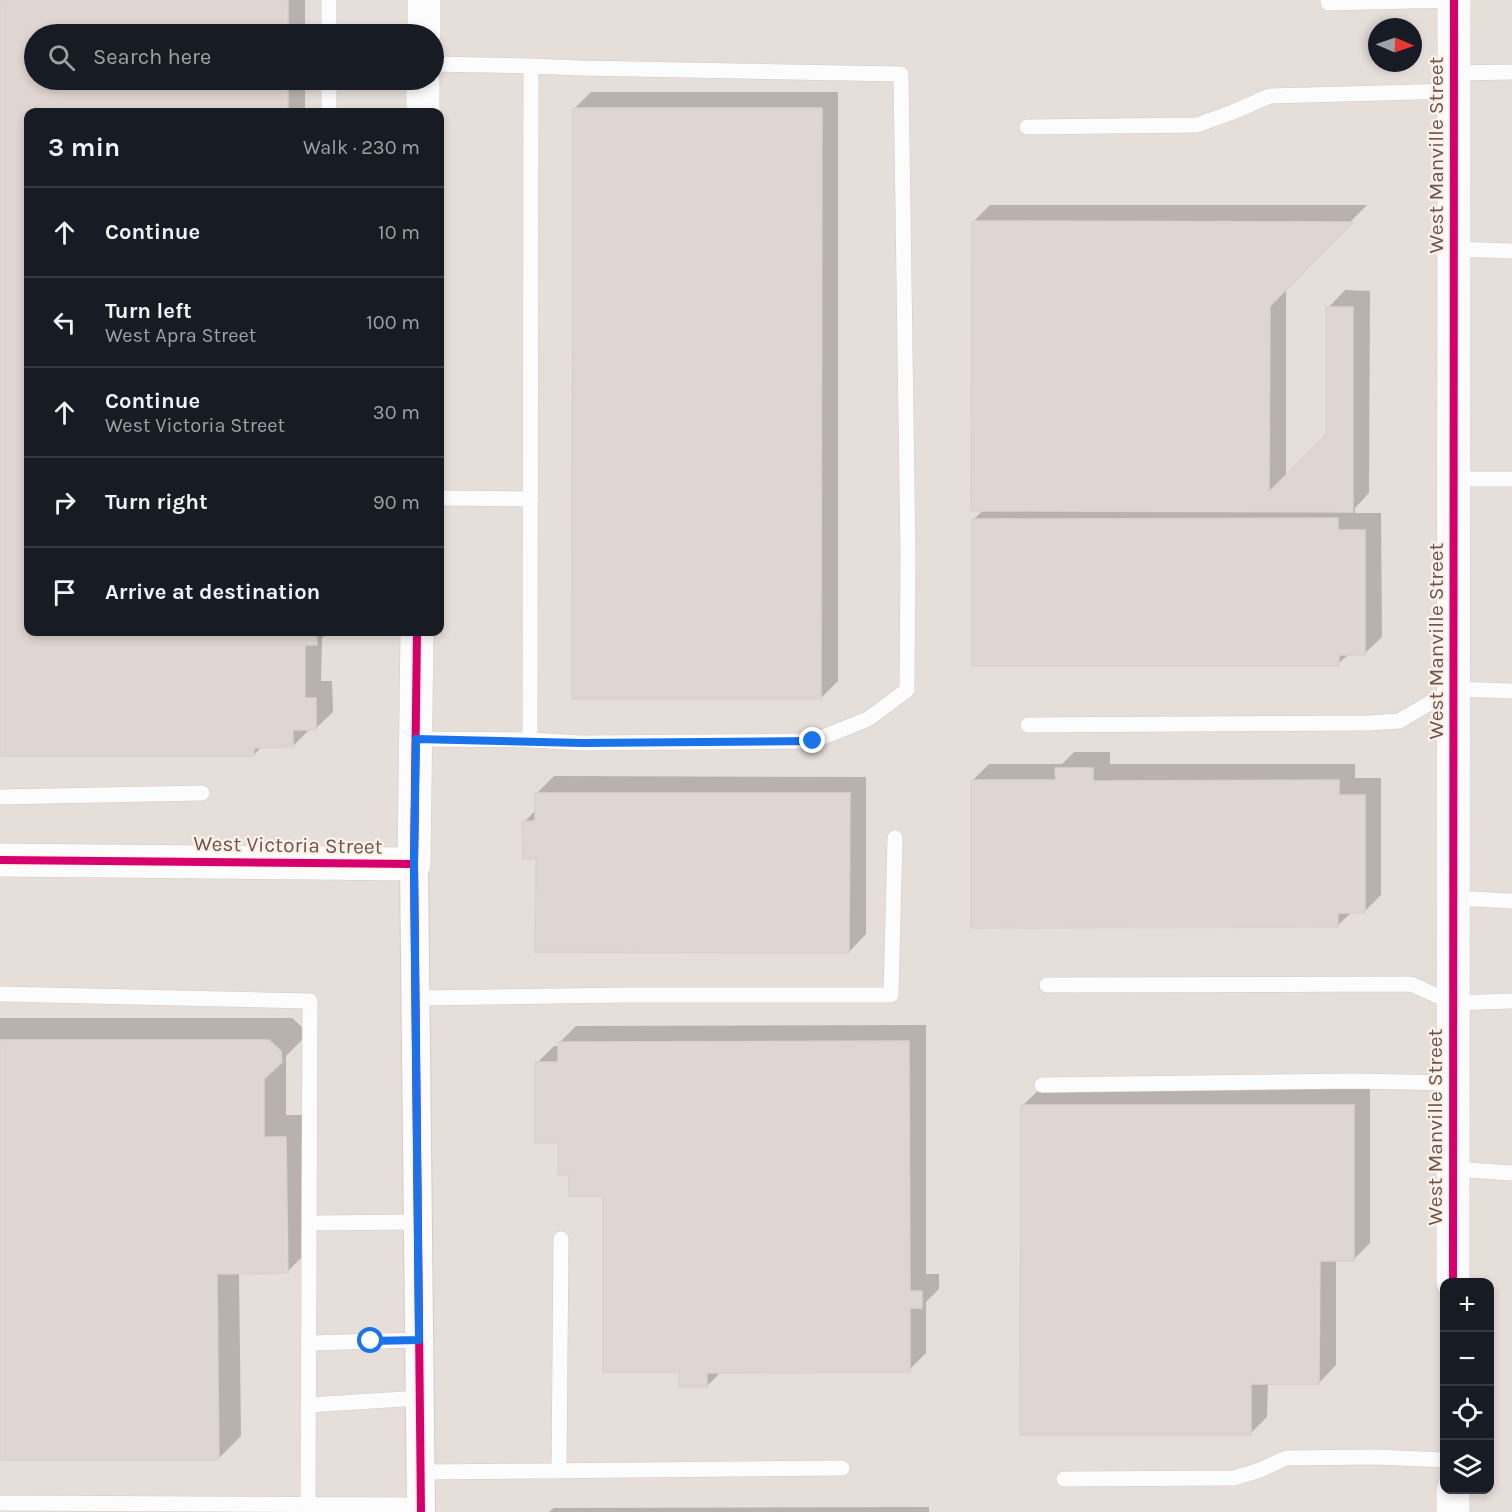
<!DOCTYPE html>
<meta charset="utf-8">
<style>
:root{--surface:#171b24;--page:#20242c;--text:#f1f3f6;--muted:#9ea1a6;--line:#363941}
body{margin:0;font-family:Karla,sans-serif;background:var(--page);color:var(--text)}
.controls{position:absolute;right:18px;bottom:18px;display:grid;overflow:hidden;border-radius:12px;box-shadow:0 3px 9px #0003}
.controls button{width:54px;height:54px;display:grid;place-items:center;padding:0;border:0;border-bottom:2px solid var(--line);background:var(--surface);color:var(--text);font:30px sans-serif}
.compass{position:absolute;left:1368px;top:18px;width:54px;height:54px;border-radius:50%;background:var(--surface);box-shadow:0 3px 9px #0003;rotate:92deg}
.stop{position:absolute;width:18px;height:18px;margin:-14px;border:4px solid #1a73e8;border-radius:50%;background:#fff}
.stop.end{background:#1a73e8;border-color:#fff;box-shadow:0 2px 6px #0008}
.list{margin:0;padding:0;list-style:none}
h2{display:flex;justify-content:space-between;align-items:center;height:78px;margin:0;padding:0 24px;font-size:26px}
h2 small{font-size:20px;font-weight:400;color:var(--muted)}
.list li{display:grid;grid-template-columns:39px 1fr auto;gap:18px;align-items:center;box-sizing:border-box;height:90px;padding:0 24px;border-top:2px solid var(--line)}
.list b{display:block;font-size:22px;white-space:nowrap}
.list p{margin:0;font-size:20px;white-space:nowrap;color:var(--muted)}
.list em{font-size:20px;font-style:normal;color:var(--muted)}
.icon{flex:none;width:33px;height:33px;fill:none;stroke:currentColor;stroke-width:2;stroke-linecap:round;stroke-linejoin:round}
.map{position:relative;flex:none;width:1512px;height:1512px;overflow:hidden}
.search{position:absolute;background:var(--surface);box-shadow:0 3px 9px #0003;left:24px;top:24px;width:420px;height:66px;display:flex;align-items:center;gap:15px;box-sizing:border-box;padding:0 21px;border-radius:33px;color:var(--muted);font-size:22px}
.panel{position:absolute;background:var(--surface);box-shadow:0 3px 9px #0003;left:24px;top:108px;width:420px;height:528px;border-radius:12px}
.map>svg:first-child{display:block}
.industrial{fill:#e6ded9;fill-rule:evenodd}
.shadow{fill:#0003}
.building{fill:#e0d6d1;stroke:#dcd1cb;stroke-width:1.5}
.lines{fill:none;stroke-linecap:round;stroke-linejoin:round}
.lane-casing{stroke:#d3cbc7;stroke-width:16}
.street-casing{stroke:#d3cbc7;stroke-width:30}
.secondary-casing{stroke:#d3cac5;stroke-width:34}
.lane{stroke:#fdfcfc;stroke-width:15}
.street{stroke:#fdfcfc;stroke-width:28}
.secondary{stroke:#fdfcfc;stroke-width:33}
.cycleway-casing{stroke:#fdf2e9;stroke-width:11}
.cycleway{stroke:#d6006c;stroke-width:8}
.route{stroke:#1a73e8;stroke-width:8}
.labels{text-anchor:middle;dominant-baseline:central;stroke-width:4.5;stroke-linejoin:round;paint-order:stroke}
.street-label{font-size:21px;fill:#6f544c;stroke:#fdf2e9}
</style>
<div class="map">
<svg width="1512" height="1512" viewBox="0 0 1512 1512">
<rect width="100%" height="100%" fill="#f4eee8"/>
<path class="industrial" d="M0,0H1512V1512H0ZM1377,27H1413V63H1377ZM34,34H434V80H34ZM28,112H440V632H28ZM1444,1282H1490V1490H1444Z"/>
<path class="shadow" d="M0,0H305V34H34V80H305V112H28V632H328L322,638L321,681H332L333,712L315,729H310L293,746H262L254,755H0Z
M591,92H838V681L821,698L574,109Z
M990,205H1367L1286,287V477L1327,435L1328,308L1345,290L1370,291L1369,493L1355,508V513H1381L1382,637L1364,654H1349L1338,664L973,520L983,510L973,222Z
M1074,752H1110V764H1355V778H1381V895L1364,912H1352L1338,925L972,781L989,764H1062Z
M554,776L866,777V934L849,952L537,857L524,822L537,809V793Z
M0,1018H292L303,1028L304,1038L286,1056V1115H308L310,1249L287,1272L239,1273L241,1436L218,1459H0Z
M926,1025V1274H939V1289L926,1302V1353L909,1370L722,1371L707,1386L681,1371L604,1194L570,1174L537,1063L554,1046H559V1043L576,1026Z
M1040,1089H1370V1243L1353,1260H1336V1365L1319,1383L1268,1382L1267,1417L1250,1434L1022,1106Z
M929,1507V1512H549L554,1508Z"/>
<path class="building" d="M0,0H288V34H34V80H288V112H28V632H316L317,645H305V698H316V730H293V747L254,748V756H0Z
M573,108H822L821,699H572Z
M972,221L1353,222L1270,306L1269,492L1326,435V307H1353V512L971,511Z
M1338,518V530H1365V655H1339V666H972V519Z
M1055,768H1093V781L1339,780V795H1365V913H1338V927L971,928V780H1056Z
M535,793H850L849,953L535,952L536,859H523L522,821H535Z
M0,1040H269L281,1051L282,1062L264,1079V1137H286L288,1273L217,1274L219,1460H0Z
M909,1041L910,1291H922V1308H910V1372L707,1373V1387H679V1372H603V1196H569V1175H558V1143H535V1062H558V1042Z
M1021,1105H1354V1261H1320L1319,1384H1251V1435H1020Z"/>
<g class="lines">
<defs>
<path id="lane" d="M329,0V34
M1328,0V3L1454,0
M1454,73L1512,72
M329,80V112
M1027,127L1197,125L1233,112L1270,96L1454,91
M1454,249L1512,251
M1454,479H1512
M440,498L531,499
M1028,725L1369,723L1399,721L1454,689L1512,691
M416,739L530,740L531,66L434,64
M530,740L582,743L813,741L868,719L907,690L908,555L901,74L580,68L531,66
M0,797L202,793
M1453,898L1512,901
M1047,985L1411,984L1453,1003L1512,1001
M0,994L310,1001L308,1504
M416,998L626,995H891L895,838
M1042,1085L1354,1081L1453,1083
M1453,1169L1512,1173
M309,1223L418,1222
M309,1343L419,1340
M309,1405L420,1398
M559,1471L561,1239
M420,1472L842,1468
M1064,1479L1234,1478L1260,1470L1286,1458L1376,1457L1444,1460
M0,1503L420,1505"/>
<path id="street" d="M414,864L421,1512"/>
<path id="secondary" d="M424,34V0
M423,112V80
M0,860L414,864L417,632
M1453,1282L1454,0
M1453,1512V1490"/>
</defs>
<use href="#lane" class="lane-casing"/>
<use href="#street" class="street-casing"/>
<use href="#secondary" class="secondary-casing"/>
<use href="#lane" class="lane"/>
<use href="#street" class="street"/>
<use href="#secondary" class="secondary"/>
<defs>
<path id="cycleway" d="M417,632L414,864L421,1512
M0,860L414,864
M1453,1282L1454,0"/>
</defs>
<use href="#cycleway" class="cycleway-casing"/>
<use href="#cycleway" class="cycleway"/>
</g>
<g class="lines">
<path class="route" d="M371,1341L419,1340L414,864L416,739L582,743L813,741"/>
</g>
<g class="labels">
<g class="street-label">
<text transform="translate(1436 155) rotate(-90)">West Manville Street</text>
<text transform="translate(1436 641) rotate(-90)">West Manville Street</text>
<text transform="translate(288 845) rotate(1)">West Victoria Street</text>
<text transform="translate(1435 1127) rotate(-90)">West Manville Street</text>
</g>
</g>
</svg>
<div class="controls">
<button>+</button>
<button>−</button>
<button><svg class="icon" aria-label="locate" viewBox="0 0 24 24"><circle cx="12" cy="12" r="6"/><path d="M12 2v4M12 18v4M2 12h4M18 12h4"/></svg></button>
<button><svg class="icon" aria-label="layers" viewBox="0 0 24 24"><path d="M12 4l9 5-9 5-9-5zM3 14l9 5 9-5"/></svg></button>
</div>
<svg class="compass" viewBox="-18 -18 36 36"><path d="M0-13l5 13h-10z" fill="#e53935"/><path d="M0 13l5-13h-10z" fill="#9ea1a6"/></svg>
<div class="stop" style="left:371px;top:1341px"></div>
<div class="stop end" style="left:813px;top:741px"></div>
<div class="search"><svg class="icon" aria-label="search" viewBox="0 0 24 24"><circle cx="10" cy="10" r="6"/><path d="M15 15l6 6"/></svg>Search here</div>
<section class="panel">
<h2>3 min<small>Walk · 230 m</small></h2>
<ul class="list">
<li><svg class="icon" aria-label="ahead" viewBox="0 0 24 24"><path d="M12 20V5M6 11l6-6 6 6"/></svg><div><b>Continue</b></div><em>10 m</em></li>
<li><svg class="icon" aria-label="left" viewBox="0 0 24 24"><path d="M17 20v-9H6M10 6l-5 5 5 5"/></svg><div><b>Turn left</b><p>West Apra Street</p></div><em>100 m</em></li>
<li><svg class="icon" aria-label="ahead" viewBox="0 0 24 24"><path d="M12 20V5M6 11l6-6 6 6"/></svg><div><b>Continue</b><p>West Victoria Street</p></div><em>30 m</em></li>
<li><svg class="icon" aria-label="right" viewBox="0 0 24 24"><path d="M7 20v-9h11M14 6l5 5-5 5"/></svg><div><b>Turn right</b></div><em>90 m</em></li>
<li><svg class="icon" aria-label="arrive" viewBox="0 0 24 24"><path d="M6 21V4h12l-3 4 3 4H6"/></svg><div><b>Arrive at destination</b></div></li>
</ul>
</section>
</div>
